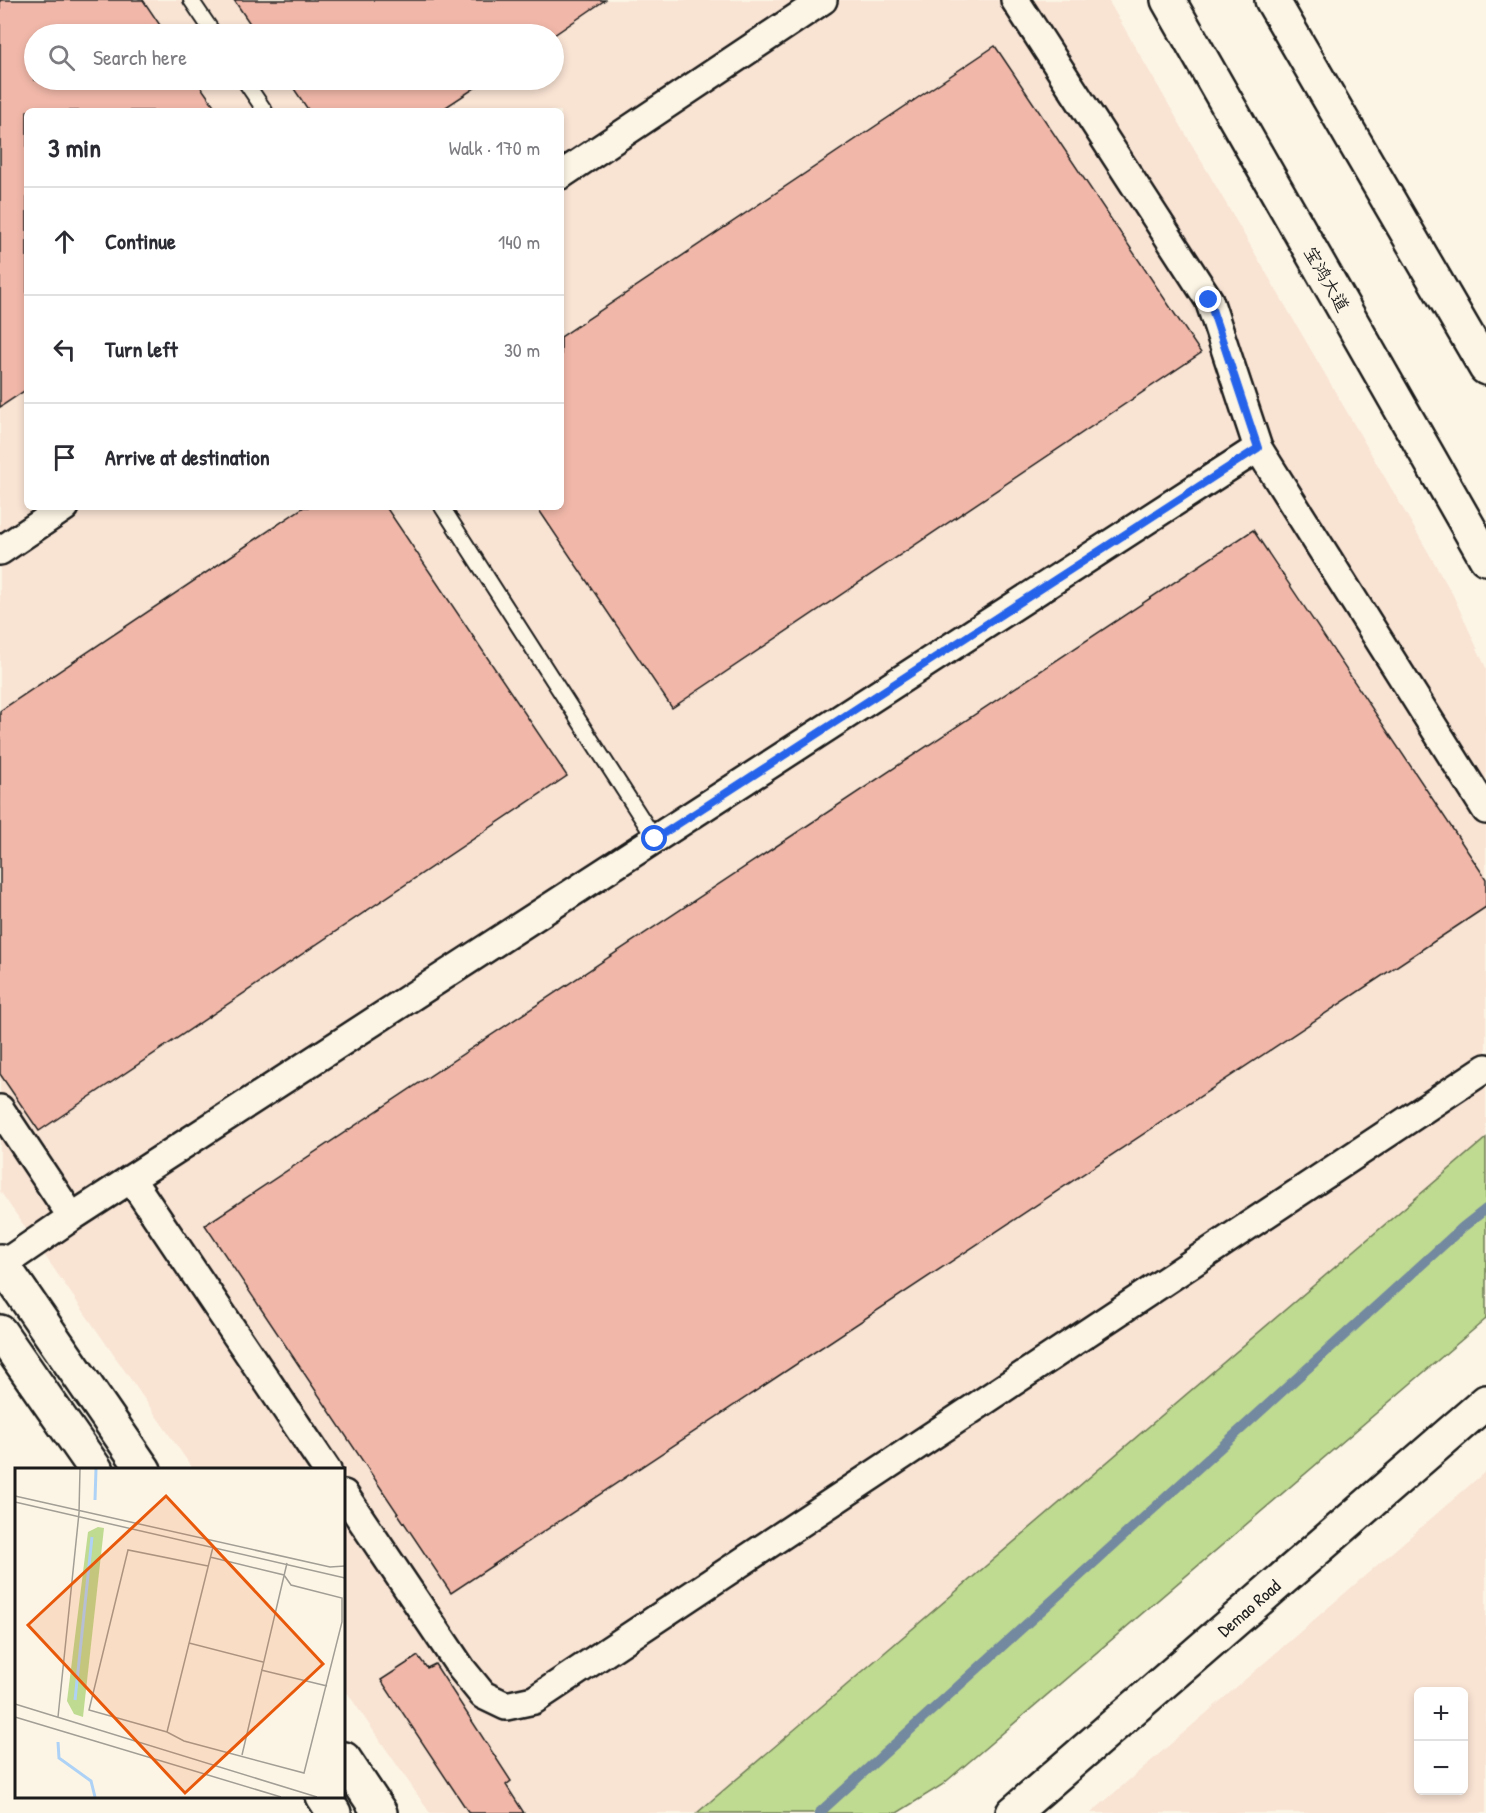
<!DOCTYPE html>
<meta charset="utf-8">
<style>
:root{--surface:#fff;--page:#f7f7f7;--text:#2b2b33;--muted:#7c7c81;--line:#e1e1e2}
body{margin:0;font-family:"Patrick Hand","LXGW WenKai TC",sans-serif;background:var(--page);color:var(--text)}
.controls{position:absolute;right:18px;bottom:18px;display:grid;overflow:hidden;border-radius:9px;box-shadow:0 3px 9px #0003}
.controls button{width:54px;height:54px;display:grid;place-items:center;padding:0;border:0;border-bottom:2px solid var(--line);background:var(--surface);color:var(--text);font:30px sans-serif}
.stop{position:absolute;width:18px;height:18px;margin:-14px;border:4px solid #2563eb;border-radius:50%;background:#fff}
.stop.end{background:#2563eb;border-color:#fff;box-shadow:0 2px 6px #0008}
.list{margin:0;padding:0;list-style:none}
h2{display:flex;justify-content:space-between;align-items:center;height:78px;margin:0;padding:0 24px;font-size:26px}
h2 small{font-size:20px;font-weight:400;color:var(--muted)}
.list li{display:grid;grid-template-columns:39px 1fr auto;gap:18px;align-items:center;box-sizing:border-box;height:108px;padding:0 24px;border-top:2px solid var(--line)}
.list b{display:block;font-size:22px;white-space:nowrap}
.list em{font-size:20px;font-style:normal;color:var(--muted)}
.icon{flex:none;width:33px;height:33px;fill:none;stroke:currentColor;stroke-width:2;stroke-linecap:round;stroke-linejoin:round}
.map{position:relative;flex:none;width:1486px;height:1813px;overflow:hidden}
.search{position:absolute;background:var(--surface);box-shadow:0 3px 9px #0003;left:24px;top:24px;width:540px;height:66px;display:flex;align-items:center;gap:15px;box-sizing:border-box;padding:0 21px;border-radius:33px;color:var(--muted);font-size:22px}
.panel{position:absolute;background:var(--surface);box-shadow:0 3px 9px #0003;left:24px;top:108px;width:540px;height:402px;border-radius:9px}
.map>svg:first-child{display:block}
.built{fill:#f9e3d3;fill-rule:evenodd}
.green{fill:#bfda91;stroke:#6e7b56;stroke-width:1.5}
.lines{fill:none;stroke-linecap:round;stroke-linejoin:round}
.stream{stroke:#73899f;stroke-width:10}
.building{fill:#f1b8a9;stroke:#1c1c1c;stroke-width:1.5}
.lane-casing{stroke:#1c1c1c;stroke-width:18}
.street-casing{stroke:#1c1c1c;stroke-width:32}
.secondary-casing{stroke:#1c1c1c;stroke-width:38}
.highway-casing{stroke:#1c1c1c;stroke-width:38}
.lane{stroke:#fcf5e5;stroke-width:14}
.street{stroke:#fcf5e5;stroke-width:27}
.secondary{stroke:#fcf5e5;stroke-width:33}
.highway{stroke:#fcf5e5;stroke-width:33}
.route{stroke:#2563eb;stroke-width:8}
.labels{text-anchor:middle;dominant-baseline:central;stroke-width:4.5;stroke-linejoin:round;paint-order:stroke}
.street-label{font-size:18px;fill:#1c1c1c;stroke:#fcf5e5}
.inset-river{fill:none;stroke:#add2f6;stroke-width:3}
.inset-road{fill:none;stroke:#a29e95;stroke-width:1.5}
.view{fill:#e8590c;fill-opacity:0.15;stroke:#e8590c;stroke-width:3}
.inset-edge{fill:none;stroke:#1c1c1c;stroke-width:3}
</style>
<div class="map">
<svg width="1486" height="1813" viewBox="0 0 1486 1813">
<rect width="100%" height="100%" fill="#fcf5e5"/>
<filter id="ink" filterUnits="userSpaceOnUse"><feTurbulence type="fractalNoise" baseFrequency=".0167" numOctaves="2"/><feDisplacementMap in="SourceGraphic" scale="12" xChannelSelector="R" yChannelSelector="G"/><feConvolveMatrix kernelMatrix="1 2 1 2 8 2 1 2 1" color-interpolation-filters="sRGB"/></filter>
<g filter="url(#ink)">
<path class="built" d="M0,0H1108L1453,595L1486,668V1138L697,1813H430L344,1688V1470L193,1469L0,1191ZM34,34H554V80H34ZM27,111H561V507H27Z
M1486,1471V1813H1091ZM1418,1692H1464V1790H1418Z"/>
<path class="green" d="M1486,1138V1319L942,1785L897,1813H697Z"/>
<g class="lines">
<path class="stream" d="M819,1813L1463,1227L1486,1209"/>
</g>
<path class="building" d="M0,0H143L166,34H34V80H196L218,111H27V389L0,407Z
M234,0H605L554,35L257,34Z
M995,46L1201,353L672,708L537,507H561V337Z
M288,80H487L440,111H309Z
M304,507H386L567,776L39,1131L0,1074V711Z
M1253,530L1486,879V907L451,1593L205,1225Z
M418,1656L427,1668L435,1664L511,1781L506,1785L524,1813H469L381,1680Z"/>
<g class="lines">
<defs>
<path id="lane" d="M191,0L214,34
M244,80L265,111
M442,507L655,839"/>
<path id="street" d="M1015,0L1209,300L1258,448L1486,810
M561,175L823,0
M0,551L65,507
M0,1109L72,1217
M131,1179L327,1470
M2,1265L72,1217L1258,448
M344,1494L461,1668L483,1695L506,1706L534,1700L1486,1068"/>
<path id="secondary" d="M0,1261L144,1470
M0,1332L96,1470
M344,1759L380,1813
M323,1796L334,1813
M1013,1813L1486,1402"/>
<path id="highway" d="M1168,0L1486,558
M1272,0L1486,368"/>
</defs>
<use href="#lane" class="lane-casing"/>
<use href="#street" class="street-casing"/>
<use href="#secondary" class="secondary-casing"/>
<use href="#highway" class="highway-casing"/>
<use href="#lane" class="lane"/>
<use href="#street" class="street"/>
<use href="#secondary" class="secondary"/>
<use href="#highway" class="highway"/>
</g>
</g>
<g class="lines" filter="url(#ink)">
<path class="route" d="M655,839L1258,448L1209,300"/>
</g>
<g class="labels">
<g class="street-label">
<text transform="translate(1327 279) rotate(60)">宝鸿大道</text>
<text transform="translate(1249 1608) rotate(-41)">Demao Road</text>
</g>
</g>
<g transform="translate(15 1468)">
<rect width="330" height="330" fill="#fcf5e5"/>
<path d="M83,59L89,60L68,249L59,246L52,233L73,64Z" fill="#bfda91"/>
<path class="inset-river" d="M80,32L81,1M60,232L77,69M43,274L44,290L76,313L80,329"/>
<path class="inset-road" d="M0,28L315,99L330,98M0,34L330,110M193,98L113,82L74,242L152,264L169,273L289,305L327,154V130L276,117L269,107L195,89M174,175L248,194M246,202L312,218M0,236L302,329M0,249L266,329M43,249L64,45L65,1M152,264L198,79M227,287L272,95"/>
<path class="view" d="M151,28L308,196L170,325L13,157Z"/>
<rect width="330" height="330" class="inset-edge"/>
</g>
</svg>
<div class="controls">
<button>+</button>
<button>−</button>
</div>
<div class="stop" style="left:655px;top:839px"></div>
<div class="stop end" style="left:1209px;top:300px"></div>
<div class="search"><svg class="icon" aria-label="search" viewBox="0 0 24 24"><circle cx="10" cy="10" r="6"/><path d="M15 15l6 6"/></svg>Search here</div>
<section class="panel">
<h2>3 min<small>Walk · 170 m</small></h2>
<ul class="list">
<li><svg class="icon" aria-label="ahead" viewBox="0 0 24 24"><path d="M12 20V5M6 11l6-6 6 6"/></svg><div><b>Continue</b></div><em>140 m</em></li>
<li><svg class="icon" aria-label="left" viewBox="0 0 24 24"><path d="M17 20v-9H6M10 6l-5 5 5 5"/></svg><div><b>Turn left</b></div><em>30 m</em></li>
<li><svg class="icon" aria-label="arrive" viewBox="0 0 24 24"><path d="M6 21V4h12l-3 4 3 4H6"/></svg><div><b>Arrive at destination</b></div></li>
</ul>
</section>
</div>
